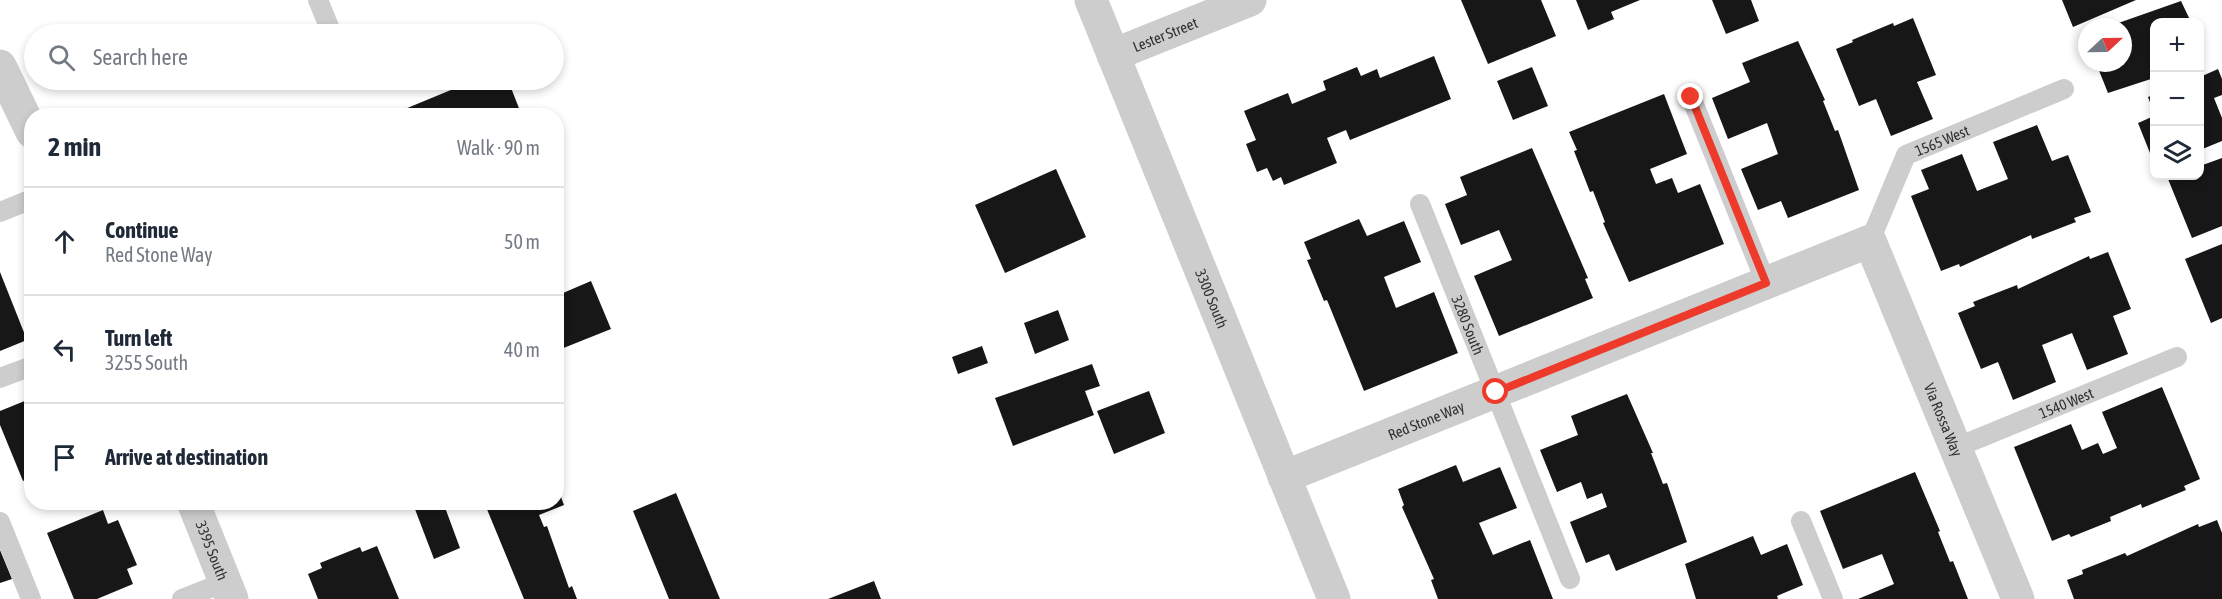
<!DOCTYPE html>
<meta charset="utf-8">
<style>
:root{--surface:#fff;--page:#f6f6f7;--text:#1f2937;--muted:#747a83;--line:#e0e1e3}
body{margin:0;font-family:"Asap Condensed",sans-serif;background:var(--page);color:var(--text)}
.controls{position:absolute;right:18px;top:18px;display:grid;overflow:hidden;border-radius:12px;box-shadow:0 3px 9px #0003}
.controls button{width:54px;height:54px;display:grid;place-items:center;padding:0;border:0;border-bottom:2px solid var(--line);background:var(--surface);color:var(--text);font:30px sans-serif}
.compass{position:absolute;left:2078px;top:18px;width:54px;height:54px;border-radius:50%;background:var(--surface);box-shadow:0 3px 9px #0003;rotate:68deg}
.stop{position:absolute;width:18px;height:18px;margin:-14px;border:4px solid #ee3a2a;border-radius:50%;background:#fff}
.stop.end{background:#ee3a2a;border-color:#fff;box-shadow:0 2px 6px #0008}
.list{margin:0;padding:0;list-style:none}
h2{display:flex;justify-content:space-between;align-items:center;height:78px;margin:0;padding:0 24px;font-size:26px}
h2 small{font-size:20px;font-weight:400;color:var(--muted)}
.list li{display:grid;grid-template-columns:39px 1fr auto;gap:18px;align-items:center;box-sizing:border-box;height:108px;padding:0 24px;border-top:2px solid var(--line)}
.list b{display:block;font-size:22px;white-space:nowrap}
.list p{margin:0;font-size:20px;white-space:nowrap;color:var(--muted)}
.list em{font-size:20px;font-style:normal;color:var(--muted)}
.icon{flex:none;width:33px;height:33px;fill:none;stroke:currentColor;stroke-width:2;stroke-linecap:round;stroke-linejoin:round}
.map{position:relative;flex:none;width:2222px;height:599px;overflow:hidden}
.search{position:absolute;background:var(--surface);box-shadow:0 3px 9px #0003;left:24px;top:24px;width:540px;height:66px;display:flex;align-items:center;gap:15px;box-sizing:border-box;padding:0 21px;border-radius:33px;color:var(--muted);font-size:22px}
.panel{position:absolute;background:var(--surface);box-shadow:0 3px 9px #0003;left:24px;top:108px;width:540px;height:402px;border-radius:24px}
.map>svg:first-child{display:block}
.building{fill:#171717}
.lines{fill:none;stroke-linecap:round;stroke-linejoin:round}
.service{stroke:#cdcdcd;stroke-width:20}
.minor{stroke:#cdcdcd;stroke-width:33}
.route{stroke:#ee3a2a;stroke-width:8}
.labels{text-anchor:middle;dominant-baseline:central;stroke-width:6;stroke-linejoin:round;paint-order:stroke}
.street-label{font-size:15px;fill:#303030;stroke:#fff}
</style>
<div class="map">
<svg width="2222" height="599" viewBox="0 0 2222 599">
<rect width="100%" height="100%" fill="#fff"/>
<path class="building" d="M1461,0H1541L1556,36L1488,64Z
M1576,0H1640L1611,12L1614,19L1588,30Z
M1712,0H1751L1759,21L1726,34Z
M2062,0H2136L2073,27Z
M2181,1L2191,22H2154V78L2108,93L2096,63H2123V27H2107Z
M1913,18L1936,75L1917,82L1933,119L1891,136L1876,99L1859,106L1836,49L1853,42L1852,40L1893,23L1894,26Z
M1798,41L1825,100L1823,101L1835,131L1838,130L1859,190L1788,218L1781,201L1758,210L1741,169L1778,154L1767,123L1728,139L1712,98L1750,82L1742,63Z
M1434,56L1451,99L1350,140L1346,130L1327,138L1337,163L1284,185L1281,177L1273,181L1267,168L1257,172L1246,144L1256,140L1244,111L1288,93L1292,104L1326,90L1323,81L1357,67L1361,76L1377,69L1380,78Z
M1532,67L1548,106L1513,120L1497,81Z
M2218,69L2222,79V95L2214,98L2222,118V141L2200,150V77Z
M475,80H508L522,116H388Z
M1664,94L1687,154L1650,169L1656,184L1672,178L1678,193L1700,184L1724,244L1629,282L1603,223L1605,222L1593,191L1590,192L1574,151L1577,150L1569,132Z
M2154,95V113L2148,97Z
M2154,116V163L2138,123Z
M2037,125L2052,161L2068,155L2091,212L2074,218L2076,222L2032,239L2031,235L1960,267L1959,264L1941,271L1911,196L1929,189L1921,170L1962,154L1977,191L2008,179L1993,142Z
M1532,148L1588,278L1585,279L1593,298L1499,336L1474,276L1512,260L1499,230L1461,245L1445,204L1467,195L1460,177Z
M2222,158V226L2192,238L2168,179L2175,176H2200V166Z
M1056,169L1086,237L1005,273L975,205Z
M1359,219L1367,236L1404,221L1421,262L1384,277L1396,308L1434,292L1458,353L1364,391L1327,300L1324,301L1307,260L1311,259L1304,242Z
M2222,244V318L2211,323L2185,259Z
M2108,252L2131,309L2113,316L2128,354L2087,370L2072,333L2042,345L2056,382L2013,400L1998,362L1981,369L1958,313L1975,306L1973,302L2017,285L2018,289L2089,256L2090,259Z
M0,272L27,340L0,351Z
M591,281L611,329L556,351V296Z
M1058,310L1069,340L1035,354L1024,323Z
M982,346L988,363L958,374L952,357Z
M1092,364L1100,386L1085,391L1094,415L1013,446L995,398Z
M2162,387L2200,479L2184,486L2186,490L2142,508L2141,504L2110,517L2111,521L2071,537L2069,534L2052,541L2014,447L2071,424L2082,450L2098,443L2103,454L2117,448L2102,412Z
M1149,391L1165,433L1114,454L1097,411Z
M1627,394L1653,453H1651L1663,484L1667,483L1687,542L1616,571L1609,554L1586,563L1570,522L1607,507L1602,493L1587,499L1581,482L1557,492L1540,450L1578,435L1571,416Z
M32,398V477L23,481L0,425V411Z
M1456,465L1463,482L1500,467L1517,508L1479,523L1493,555L1530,540L1553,599H1438L1431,580L1434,579L1402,507L1404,505L1398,489Z
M1915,472L1940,531L1938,532L1950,562L1953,561L1968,599H1858L1894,584L1882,554L1843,569L1820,511Z
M557,486L564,505L539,515L544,527L547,526L569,588L572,586L577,599H524L484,502H556Z
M676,493L720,599H669L633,511Z
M417,502H443L460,548L434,559L413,504Z
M103,510L108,524L118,520L137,565L127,569L133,584L97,599H74L47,533Z
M2217,520L2222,533V599H2074L2067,580L2083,574L2082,570L2125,553L2127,556L2198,524L2199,527Z
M1753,536L1761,555L1787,544L1803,585L1777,596L1778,599H1696L1685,564Z
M377,546L399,599H318L308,574L322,568L320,563L360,547L362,552Z
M0,550L12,579L0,583Z
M874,581L881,599H828Z"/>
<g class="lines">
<g class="service">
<path d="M318,0L332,34"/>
<path d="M1691,97L1766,283"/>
<path id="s1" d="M1420,204L1570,579"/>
<path d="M0,212L32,199"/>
<path id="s2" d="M1870,241L1906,155L2064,89"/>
<path d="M0,378L32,366"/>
<path id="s3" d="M1955,448L2177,357"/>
<path d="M1801,521L1833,599"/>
<path d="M0,522L31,599"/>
<path d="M182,599L225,582"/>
</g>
<g class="minor">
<path id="s4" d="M1091,0L1334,599"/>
<path id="s5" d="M1113,55L1250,0"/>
<path d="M0,66L32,132"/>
<path id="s6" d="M1284,477L1870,241L2018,599"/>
<path id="s7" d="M193,502L232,599"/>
</g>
</g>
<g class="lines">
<path class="route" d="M1496,392L1766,283L1691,97"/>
</g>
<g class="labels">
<g class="street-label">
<text stroke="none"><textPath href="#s5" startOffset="56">Lester Street</textPath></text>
<text stroke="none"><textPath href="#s2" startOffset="132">1565 West</textPath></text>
<text stroke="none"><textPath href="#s4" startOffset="322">3300 South</textPath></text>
<text stroke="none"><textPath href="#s1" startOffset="130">3280 South</textPath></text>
<text stroke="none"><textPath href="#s3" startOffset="120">1540 West</textPath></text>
<text stroke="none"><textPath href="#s6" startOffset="153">Red Stone Way</textPath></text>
<text stroke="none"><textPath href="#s6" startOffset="825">Via Rossa Way</textPath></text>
<text stroke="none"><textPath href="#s7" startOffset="52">3395 South</textPath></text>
</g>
</g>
</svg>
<div class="controls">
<button>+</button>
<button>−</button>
<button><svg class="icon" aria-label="layers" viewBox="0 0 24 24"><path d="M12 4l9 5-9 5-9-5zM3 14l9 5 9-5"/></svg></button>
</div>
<svg class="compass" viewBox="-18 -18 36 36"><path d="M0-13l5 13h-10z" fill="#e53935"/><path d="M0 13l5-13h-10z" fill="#747a83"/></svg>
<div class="stop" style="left:1496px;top:392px"></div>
<div class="stop end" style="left:1691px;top:97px"></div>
<div class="search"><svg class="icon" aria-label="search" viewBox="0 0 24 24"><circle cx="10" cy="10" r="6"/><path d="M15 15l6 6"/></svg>Search here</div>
<section class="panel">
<h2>2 min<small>Walk · 90 m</small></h2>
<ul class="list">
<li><svg class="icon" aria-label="ahead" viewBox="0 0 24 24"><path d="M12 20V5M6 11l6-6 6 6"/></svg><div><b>Continue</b><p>Red Stone Way</p></div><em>50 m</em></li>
<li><svg class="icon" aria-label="left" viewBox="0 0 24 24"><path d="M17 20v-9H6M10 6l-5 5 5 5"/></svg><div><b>Turn left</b><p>3255 South</p></div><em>40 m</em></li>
<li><svg class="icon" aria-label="arrive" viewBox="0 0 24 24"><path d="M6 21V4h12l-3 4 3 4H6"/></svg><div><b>Arrive at destination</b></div></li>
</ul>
</section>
</div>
